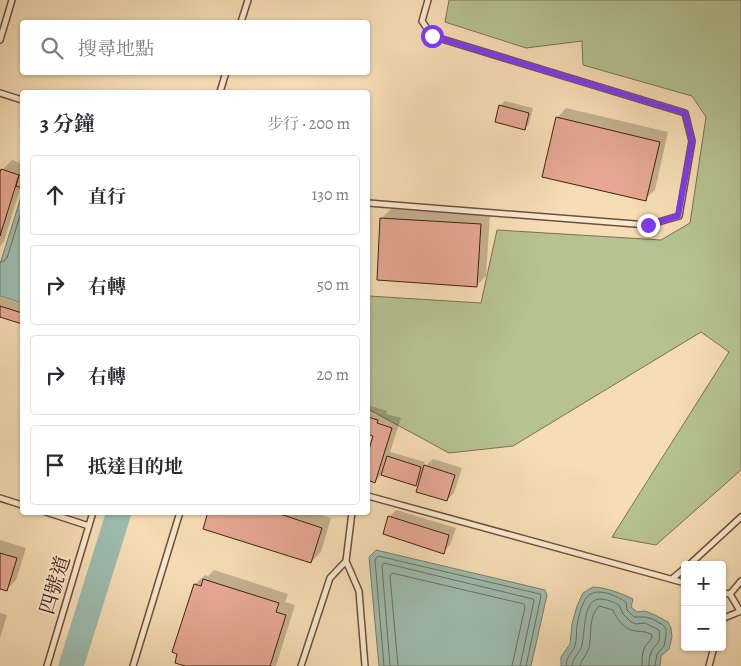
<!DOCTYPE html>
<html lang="zh-TW">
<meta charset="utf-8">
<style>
:root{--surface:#fff;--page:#f7f7f7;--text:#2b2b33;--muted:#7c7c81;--line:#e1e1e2}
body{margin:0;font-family:Alegreya,"Noto Serif TC",serif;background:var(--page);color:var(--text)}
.controls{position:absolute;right:15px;bottom:15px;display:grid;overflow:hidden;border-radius:5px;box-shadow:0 1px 4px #0004}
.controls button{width:45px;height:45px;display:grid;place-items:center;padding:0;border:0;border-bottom:1px solid var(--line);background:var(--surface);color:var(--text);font:25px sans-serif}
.stop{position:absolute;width:15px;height:15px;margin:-11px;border:4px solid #7c3aed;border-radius:50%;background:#fff}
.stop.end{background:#7c3aed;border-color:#fff;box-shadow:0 1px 5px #0008}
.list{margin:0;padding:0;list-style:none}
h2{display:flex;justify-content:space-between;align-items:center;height:65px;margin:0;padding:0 20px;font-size:21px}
h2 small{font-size:16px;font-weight:400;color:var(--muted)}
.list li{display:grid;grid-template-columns:32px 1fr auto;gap:15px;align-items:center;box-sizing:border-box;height:80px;margin:0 10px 10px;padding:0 10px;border:1px solid var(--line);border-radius:5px}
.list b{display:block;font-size:19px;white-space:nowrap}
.list em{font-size:16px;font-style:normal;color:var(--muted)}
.icon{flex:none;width:28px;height:28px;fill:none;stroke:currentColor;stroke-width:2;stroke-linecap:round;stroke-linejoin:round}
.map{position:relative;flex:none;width:741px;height:666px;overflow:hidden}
.search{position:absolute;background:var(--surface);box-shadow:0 1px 4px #0004;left:20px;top:20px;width:350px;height:55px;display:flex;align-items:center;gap:12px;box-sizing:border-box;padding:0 18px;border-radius:5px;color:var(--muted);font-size:19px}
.panel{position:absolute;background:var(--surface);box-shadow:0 1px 4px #0004;left:20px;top:90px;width:350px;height:425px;border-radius:5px}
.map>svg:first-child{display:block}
.green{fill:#b6c292;stroke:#7c7151}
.water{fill:#9dbcae;stroke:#797e6f}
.shadow{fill:#0003}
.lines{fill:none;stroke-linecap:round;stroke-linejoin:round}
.shore{stroke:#706e5f;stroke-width:1}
.river{stroke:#9dbcae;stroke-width:25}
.building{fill:#e6a894;stroke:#432010}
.lane-casing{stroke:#704f39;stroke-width:8}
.lane{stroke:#f9e9cf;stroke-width:5}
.route{stroke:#7c3aed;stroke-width:6}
.labels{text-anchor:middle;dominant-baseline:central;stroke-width:4;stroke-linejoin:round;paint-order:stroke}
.street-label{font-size:20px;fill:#432010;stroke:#f9e9cf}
</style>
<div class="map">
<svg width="741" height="666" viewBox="0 0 741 666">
<rect width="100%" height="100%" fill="#f6ddb5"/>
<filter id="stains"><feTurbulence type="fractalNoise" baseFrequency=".004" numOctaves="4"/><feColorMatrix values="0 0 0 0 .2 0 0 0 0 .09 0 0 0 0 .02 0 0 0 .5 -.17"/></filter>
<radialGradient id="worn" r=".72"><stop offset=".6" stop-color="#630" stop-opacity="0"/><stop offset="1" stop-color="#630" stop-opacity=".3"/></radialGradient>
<path class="green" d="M449,0H741V470L656,545L612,537L729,352L701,332L513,446L449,453L368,409V293L369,296L481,303L497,230L661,240L690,223L706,117L692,96L583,65L582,41L526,48L445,22Z"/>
<path class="water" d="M21,197L22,198V303L0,296V264Z
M376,550L545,590L547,595L531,666H379L369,557Z
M593,587C608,588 620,593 633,599L631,607L637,612L645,611L655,615L668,622L671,628L672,637L669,649L661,656L660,666H561V657L570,644L572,624L577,606L583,593Z"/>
<path class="shadow" d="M505,101L533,108L529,124L524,129L500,106Z
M566,108L668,132L655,190L645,199L557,118Z
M12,160L22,164V187L21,186L4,241L0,247V177L2,170Z
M391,209L490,215L486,276L477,285L381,219Z
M0,297L22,304V323L0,316Z
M368,405L387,411L386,414L401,418L390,452L425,462L423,468L433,459L462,468L454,493L447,500L422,478L415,484L382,474L375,481L368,479V457L374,435L368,433Z
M396,510L456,528L450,545L443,552L389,517Z
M209,512H313L331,518L321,552L311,562Z
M0,540L26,548L16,580L6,590L0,588Z
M214,570L288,594L285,602L295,605L276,666H189L179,653L174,651L195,584L205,575L208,576Z
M0,613L7,615L0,638Z"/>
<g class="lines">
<path class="shore" d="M0,262L4,261L7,258L22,209
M384,666L375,560L378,556L540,594L541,596L526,666
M390,666L382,566L384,563L533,599L534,601L520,666
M398,666L390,576L392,573L524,604L525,607L512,666
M566,666C567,653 572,655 575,645C577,640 576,632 577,626C578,619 582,602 587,597C596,586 617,596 626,602L627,610L634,617H645L653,619L663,625L666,629V636L664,646L657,654L655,666
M572,666C573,657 580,653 582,645C587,620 581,585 619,605L623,614L631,622L636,624L645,623L659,630C662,645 654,643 651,653C649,657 649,662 649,666
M580,666C581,659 587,655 589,648C592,635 588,616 599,606L613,610C617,620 625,630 636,631C643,632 646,631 652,635C652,641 646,643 644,649C642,654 642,661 642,666"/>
<path class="river" d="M71,666L119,512"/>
</g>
<path class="building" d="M499,105L529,113L525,130L495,122Z
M556,117L660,142L646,201L542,177Z
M1,169L19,175L0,236V173Z
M19,175L22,176V188L16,186Z
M380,218L481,224L477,287L377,280Z
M0,306L22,313V324L0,317Z
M368,417L378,420L377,423L392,428L375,483L368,480V453L373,436L368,434Z
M387,456L421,467L416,486L381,475Z
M424,465L455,475L447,501L416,492Z
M208,512H274L322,528L311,563L203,529Z
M388,516L449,535L444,554L383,534Z
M0,553L17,558L7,591L0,589Z
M203,579L279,603L276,612L286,615L270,666H185L175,663L177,654L172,652L194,584L201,586Z"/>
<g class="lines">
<defs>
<path id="lane" d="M241,22L248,0
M0,40L12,0
M220,92L226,72
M0,93L22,100
M368,203L648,225L679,216L692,141L685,113L432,36L422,21L428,0
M368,496L685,583
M0,498L22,505
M46,512L89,526
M352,512L346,561L359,591L365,666
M689,565L741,517
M672,579L685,568
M722,593L730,594L741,581
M730,594L740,611
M722,622L724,618L741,611
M47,666L93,512
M133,666L180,512
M301,666L330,578L346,561
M709,666L714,647"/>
</defs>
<use href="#lane" class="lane-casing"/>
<use href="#lane" class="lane"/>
</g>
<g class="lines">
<path class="route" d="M432,36L685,113L692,141L678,216L648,225"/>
</g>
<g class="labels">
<g class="street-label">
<text transform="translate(55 585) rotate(-73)">四號道</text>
</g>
</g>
<rect width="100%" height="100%" filter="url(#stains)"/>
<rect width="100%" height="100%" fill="url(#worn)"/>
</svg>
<div class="controls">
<button>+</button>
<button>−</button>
</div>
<div class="stop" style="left:432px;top:36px"></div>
<div class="stop end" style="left:648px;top:225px"></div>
<div class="search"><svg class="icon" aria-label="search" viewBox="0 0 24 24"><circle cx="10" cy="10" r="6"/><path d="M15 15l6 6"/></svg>搜尋地點</div>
<section class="panel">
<h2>3 分鐘<small>步行 · 200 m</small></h2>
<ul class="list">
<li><svg class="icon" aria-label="ahead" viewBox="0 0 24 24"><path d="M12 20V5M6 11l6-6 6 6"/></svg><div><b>直行</b></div><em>130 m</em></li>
<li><svg class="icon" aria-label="right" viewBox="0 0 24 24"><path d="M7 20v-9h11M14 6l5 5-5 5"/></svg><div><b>右轉</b></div><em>50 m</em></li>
<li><svg class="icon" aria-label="right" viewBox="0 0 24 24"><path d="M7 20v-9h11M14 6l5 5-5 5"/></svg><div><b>右轉</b></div><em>20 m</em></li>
<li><svg class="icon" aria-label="arrive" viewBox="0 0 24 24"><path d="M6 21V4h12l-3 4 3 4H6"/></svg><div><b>抵達目的地</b></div></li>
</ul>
</section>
</div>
